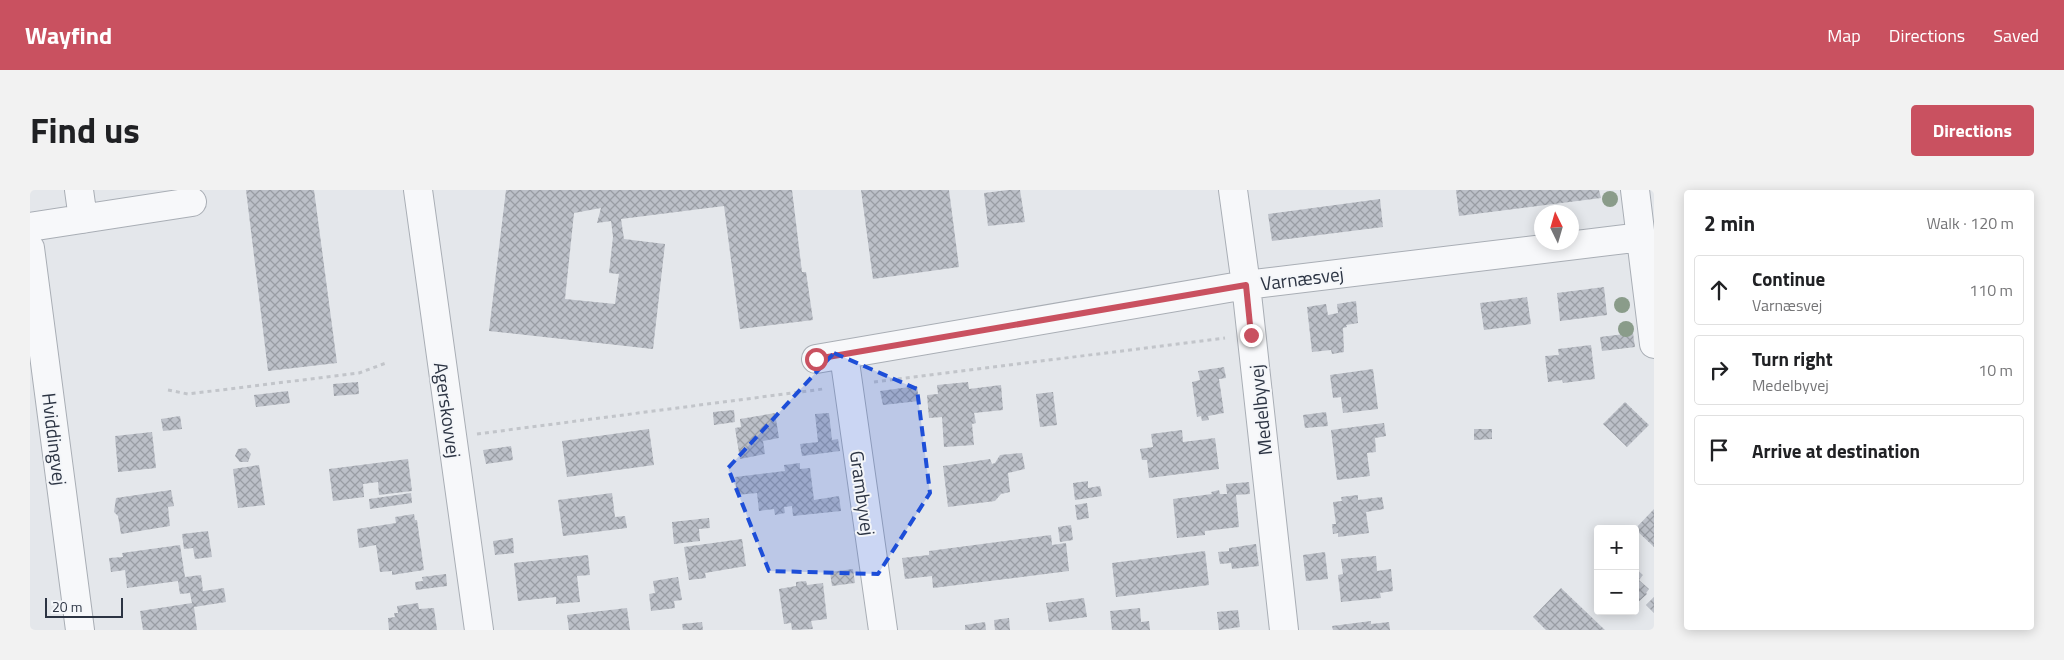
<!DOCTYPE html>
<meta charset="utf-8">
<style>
:root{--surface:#fff;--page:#f2f2f2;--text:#202124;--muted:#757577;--line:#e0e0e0;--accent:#c95160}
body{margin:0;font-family:"Titillium Web",sans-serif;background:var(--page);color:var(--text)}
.controls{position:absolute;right:15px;bottom:15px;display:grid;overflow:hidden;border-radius:5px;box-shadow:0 2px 12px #0003}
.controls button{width:45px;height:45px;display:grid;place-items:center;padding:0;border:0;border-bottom:1px solid var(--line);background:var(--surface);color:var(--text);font:25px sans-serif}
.compass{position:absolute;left:1504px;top:15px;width:45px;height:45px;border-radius:50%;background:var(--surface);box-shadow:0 2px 12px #0003;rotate:355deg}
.scale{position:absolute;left:15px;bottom:12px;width:78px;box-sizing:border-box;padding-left:5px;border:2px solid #2c3443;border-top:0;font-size:14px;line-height:18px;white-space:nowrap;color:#2c3443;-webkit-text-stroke:4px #f4f6f9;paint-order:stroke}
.stop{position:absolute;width:15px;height:15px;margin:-11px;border:4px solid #c95160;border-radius:50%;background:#fff}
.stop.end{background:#c95160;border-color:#fff;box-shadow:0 1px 5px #0008}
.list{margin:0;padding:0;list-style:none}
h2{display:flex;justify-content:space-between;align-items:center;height:65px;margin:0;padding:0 20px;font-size:21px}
h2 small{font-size:16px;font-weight:400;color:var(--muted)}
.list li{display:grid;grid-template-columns:32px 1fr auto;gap:15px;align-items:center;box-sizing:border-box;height:70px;margin:0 10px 10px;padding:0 10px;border:1px solid var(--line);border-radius:5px}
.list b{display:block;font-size:19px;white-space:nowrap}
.list p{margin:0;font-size:16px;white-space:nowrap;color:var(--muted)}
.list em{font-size:16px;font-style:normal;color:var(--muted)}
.icon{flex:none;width:28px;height:28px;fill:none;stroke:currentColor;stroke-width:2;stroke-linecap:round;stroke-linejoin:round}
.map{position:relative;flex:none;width:1624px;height:440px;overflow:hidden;border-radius:5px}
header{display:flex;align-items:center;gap:30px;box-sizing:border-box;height:70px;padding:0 25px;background:var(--accent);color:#fff}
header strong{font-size:24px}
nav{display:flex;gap:28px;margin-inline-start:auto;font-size:18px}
.intro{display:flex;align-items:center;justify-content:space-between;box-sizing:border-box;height:120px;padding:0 30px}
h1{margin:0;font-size:35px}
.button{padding:12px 22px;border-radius:5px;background:var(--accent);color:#fff;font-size:18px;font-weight:700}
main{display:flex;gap:30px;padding:0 30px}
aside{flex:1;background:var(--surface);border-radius:5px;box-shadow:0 2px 12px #0003}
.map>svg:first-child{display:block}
.building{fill:url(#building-cross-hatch);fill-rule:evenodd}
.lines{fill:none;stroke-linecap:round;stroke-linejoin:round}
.minor-casing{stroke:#a9aeb5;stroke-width:30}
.path{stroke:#c2c5ca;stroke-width:3;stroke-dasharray:4 4;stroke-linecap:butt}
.minor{stroke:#f7f8fa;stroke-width:28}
.tree{fill:#8a9c8a}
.route{stroke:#c95160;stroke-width:6}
.marked{fill:#1d4ed8;fill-opacity:0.2;stroke:#1d4ed8;stroke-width:4;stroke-dasharray:10 6;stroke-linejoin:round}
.labels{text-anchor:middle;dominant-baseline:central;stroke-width:4;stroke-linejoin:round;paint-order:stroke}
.street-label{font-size:19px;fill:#2c3443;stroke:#f4f6f9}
</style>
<header>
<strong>Wayfind</strong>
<nav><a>Map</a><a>Directions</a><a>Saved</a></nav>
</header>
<div class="intro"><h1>Find us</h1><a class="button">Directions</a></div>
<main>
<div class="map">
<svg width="1624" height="440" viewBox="0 0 1624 440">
<defs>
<pattern id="building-cross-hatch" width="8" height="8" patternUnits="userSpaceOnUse" patternTransform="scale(1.25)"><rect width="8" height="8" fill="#bcc0c8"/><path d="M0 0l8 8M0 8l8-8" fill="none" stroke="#999da4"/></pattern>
</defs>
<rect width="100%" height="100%" fill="#e4e7eb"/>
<path class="building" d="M216,0H284L307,173L238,181Z
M476,0H762L772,82H776L783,130L710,139L694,16L591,29L594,49L635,54L623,159L459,141ZM571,18L567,33L581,31L583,47L579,83L589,84L585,114L535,109L544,23Z
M831,0H919L929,77L843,89Z
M978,0H990L995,32L958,36L954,3Z
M1426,0H1569L1571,8L1429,26Z
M1350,9L1353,37L1242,51L1238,24Z
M1574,97L1577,125L1530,131L1527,103Z
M1497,107L1501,134L1454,140L1450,113Z
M1326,111L1328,133L1316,135L1317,137L1313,138L1314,162L1302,164L1301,160L1282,162L1277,117L1296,114L1298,125L1308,123L1307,114Z
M1603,143L1605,157L1572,161L1570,147Z
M1561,155L1565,189L1533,193L1532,190L1518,192L1515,166L1529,165L1528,159Z
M1194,177L1196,188L1189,189L1194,223L1178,226L1179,230L1172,231L1171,226L1167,227L1162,192L1170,190L1168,181Z
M1343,179L1348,219L1313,223L1311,207L1303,208L1300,185Z
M328,192L329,204L304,206L303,194Z
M938,192L939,199L971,195L973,220L944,223L946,233L942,234L944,255L914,257L912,227L899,228L897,205L908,204L907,195Z
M887,196L889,211L853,215L850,201Z
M258,201L260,213L226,217L224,205Z
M1023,202L1027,235L1010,237L1006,204Z
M1595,212L1619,235L1597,257L1573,234Z
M704,220L705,232L684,235L683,222Z
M1296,222L1298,236L1275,238L1273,225Z
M745,223L749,248L733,251L735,264L710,269L705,238L711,237L710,229Z
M799,223L802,250L808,249L810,261L772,266L770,254L788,252L785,224Z
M150,226L152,239L133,241L131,229Z
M1354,233L1356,246L1345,248L1346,262L1337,263L1340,286L1307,290L1301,240Z
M619,239L624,275L537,287L532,251Z
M1444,239H1462V249L1444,250Z
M1152,240L1153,252L1185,248L1189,279L1119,288L1117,270H1112L1110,259L1123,257L1121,244Z
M122,242L126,278L88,282L85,246Z
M481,256L483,270L456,274L453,260Z
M216,258L221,264L218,272H210L205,266L208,259Z
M992,263L995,279L978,283L980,302L971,304L965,311L918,317L913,276L960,269L962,274L965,273L970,265Z
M378,269L382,301L349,305L348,292L333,294L334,307L303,311L299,279Z
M770,273V279L780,278L784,310L809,306L811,321L763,326L762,316L754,317L755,323L745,325L744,319L729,321L727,303L707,305L705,287L755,281L754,275Z
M229,275L235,315L208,318L203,279Z
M1058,291V298L1070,296L1072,306L1045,310L1043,293Z
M1219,292L1220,304L1206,305L1209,337L1175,341V345L1147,348L1143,309L1182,304L1181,302L1189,300L1190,304H1197L1196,294Z
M141,300L144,316L138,317L140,336L91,344L88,326L84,322L86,308Z
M381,303L382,313L340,319L339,309Z
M582,303L585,327L595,326L597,338L533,346L528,310Z
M1328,305V310L1352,307L1354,319L1336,322L1339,343L1308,347V343L1303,344L1302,334H1306L1303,312L1312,311L1311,307Z
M1057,313L1059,328L1047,330L1045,315Z
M1624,319V357L1605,339Z
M384,324L385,330H387L394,380L362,385V381L350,382L346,355L329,358L327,339L366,333L365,327Z
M679,328L680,338L669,339L670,351L644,354L642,332Z
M1041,335L1043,350L1030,352L1028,337Z
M178,341L182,367L165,369L163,358L154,359L152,344Z
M1021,345L1022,355L1036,353L1039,381L903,398L902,386L875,389L872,368L899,365V361Z
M483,348L484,363L465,365L463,351Z
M712,349L716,376L675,383L676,388L659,390L654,357Z
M1226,354L1229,376L1202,379L1201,373L1190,374L1188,362L1199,361V358Z
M150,355L155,387L171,385L173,401L194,398L196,412L164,417L167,440H113L110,421L162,413L160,403L150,404L148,391L97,398L95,380L81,382L79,368L93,367L92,363Z
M1175,361L1179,395L1086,407L1082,373Z
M1295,362L1298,389L1276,391L1273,365Z
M558,365L560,385L547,386L550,412L526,414V407L488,411L484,373Z
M1346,366L1347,381L1361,379L1363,401L1350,403L1351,408L1311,412L1308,385L1313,384L1311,369Z
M1605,378L1613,385L1609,390L1619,399L1616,403L1617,404L1605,415Z
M823,379L825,393L802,396L800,382Z
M416,384L417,396L386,400L385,392L393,391L392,387Z
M648,387L652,410L644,411L645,418L621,421L619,404L625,403L623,391Z
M776,391L777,395L793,393L797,429L781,431L783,439L762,440L761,433L754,434L749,399L766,396V392Z
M1531,398L1575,440H1516L1503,427Z
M1624,407V423L1616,415Z
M1054,408L1057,427L1019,432L1016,413Z
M388,413L389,419L404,418L407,440H359L358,428L365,427L364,423H368L367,416Z
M597,418L600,440H539L537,425Z
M1110,418L1111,432L1119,431L1120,440H1082L1080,421Z
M1208,420L1210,437L1189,440L1187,422Z
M979,428L980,440H965L964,430Z
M1341,431V434L1359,432L1360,440H1303L1302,436Z
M672,432L673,440H653L652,434Z
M955,432L956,440H935V435Z"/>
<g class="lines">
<defs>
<path id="minor" d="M49,0L53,29
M388,0L449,440
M1203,0L1216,95L1254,440
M1605,0L1624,154
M0,37L162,12
M0,58L50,440
M814,165L853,440
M786,169L1216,95L1612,47"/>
</defs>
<use href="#minor" class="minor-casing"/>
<path class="path" d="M844,192L1195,148
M138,200L158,204L329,183L356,173
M447,244L793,199"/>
<use href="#minor" class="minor"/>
</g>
<g class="tree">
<circle cx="1580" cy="9" r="8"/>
<circle cx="1592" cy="115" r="8"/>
<circle cx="1596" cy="139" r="8"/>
</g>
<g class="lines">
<path class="route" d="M786,169L1216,95L1221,145"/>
</g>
<path class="marked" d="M804,163L887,199L900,303L848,384L739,381L698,278Z"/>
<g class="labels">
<g class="street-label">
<text transform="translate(1272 88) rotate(-7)">Varnæsvej</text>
<text transform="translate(418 220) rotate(82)">Agerskovvej</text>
<text transform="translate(1230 220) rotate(-96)">Medelbyvej</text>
<text transform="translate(25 249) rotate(83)">Hviddingvej</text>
<text transform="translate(833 303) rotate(82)">Grambyvej</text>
</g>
</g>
</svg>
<div class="controls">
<button>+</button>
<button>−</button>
</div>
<svg class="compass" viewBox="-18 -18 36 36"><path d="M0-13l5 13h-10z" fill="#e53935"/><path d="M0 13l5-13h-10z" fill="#757577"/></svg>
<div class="scale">20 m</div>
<div class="stop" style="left:786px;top:169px"></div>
<div class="stop end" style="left:1221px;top:145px"></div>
</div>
<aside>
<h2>2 min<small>Walk · 120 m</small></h2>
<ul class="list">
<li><svg class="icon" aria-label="ahead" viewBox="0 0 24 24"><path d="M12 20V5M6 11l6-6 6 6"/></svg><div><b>Continue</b><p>Varnæsvej</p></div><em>110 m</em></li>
<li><svg class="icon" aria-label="right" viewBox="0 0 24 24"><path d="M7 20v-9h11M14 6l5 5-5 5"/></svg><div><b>Turn right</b><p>Medelbyvej</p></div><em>10 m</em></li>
<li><svg class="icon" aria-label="arrive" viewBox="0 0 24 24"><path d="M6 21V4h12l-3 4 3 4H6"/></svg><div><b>Arrive at destination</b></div></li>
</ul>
</aside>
</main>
